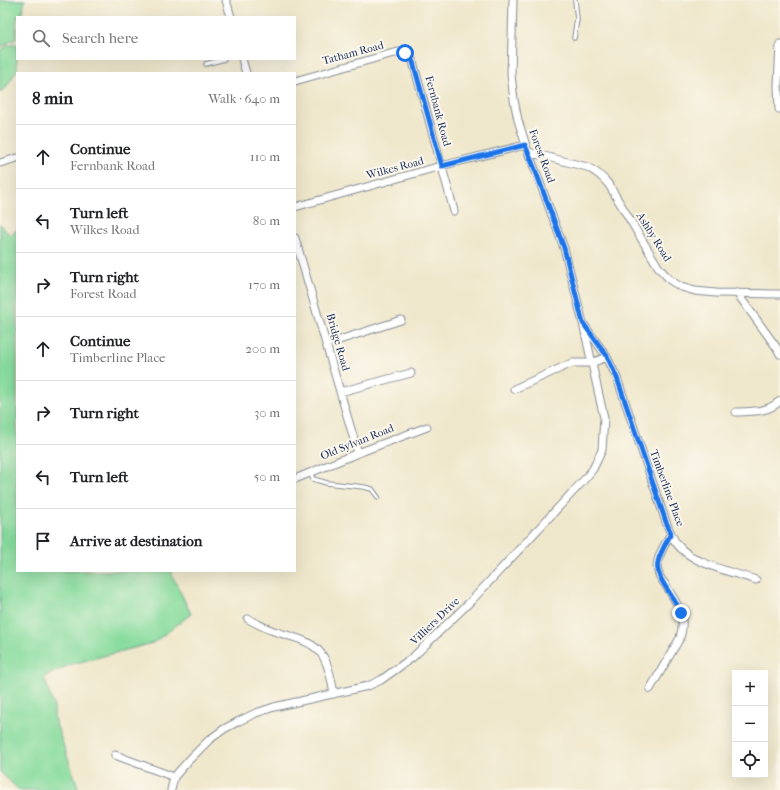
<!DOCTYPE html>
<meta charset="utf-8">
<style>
:root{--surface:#fff;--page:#f2f2f2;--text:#202124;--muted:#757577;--line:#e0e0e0}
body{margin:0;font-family:"IM FELL French Canon",serif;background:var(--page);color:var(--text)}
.controls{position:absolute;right:12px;bottom:12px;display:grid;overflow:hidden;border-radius:0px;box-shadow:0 4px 16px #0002}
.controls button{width:36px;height:36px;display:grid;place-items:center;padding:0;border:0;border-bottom:1px solid var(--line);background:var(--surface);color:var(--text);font:20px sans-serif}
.stop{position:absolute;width:12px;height:12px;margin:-9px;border:3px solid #1a73e8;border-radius:50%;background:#fff}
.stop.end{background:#1a73e8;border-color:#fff;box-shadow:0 1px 4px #0008}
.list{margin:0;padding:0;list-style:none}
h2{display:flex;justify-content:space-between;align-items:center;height:52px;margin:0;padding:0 16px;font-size:17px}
h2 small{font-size:13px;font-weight:400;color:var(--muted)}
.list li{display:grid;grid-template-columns:26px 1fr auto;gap:12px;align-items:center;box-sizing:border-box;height:64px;padding:0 16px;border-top:1px solid var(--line)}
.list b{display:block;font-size:15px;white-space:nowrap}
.list p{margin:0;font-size:13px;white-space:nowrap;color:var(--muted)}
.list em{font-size:13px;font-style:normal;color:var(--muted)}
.icon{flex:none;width:22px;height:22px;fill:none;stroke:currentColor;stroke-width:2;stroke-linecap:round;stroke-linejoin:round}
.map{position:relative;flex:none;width:780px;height:790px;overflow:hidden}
.search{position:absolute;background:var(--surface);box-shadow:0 4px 16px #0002;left:16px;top:16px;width:280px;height:44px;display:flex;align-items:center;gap:10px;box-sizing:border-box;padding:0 14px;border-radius:0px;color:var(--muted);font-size:15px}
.panel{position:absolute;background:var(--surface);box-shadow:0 4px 16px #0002;left:16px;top:72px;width:280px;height:500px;border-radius:0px}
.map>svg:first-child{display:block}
.park{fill:#87db9d;stroke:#51857e}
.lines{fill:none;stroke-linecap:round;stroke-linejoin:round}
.lane-casing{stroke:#858b94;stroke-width:5.5}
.street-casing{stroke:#858b94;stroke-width:9}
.lane{stroke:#fff;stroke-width:3.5}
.street{stroke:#fff;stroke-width:7}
.route{stroke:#1a73e8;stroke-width:5}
.labels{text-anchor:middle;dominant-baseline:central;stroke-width:4;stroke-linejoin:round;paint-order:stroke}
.street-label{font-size:11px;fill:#1b2f5e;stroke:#fbf7ec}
</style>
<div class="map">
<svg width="780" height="790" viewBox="0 0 780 790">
<rect width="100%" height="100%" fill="#fbf7ec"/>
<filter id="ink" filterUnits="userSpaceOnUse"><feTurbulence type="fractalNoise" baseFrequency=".025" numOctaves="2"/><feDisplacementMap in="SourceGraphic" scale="8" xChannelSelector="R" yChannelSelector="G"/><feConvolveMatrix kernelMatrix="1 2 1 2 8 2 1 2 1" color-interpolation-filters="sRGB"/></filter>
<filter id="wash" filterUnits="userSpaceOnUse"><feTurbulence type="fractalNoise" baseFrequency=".012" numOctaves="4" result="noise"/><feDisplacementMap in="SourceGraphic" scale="16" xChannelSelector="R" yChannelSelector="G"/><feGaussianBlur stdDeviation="0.9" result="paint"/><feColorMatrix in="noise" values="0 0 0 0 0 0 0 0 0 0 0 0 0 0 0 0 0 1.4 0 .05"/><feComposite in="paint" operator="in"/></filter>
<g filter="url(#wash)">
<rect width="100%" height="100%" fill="#efe7cb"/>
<path class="park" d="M0,0H25L21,17H17L16,39L0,47Z
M17,44V70L5,89L0,92V51L6,46Z
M0,224L5,231L12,235L17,229V571H172V575L191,614L153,643L69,665L44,677L54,707V718L79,790H19L0,772Z"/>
</g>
<g filter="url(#ink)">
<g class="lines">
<defs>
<path id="lane" d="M574,38L577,19L575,0
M206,64L224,59
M310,473L313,479L327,483L364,487L372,489L378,497"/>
<path id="street" d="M226,0L231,17
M242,59L246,73
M295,81L390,54L400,52L409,54L413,62L454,211
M779,109L778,85L780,44
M528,152L587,167C597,172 603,177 609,185L659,268L670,280L681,287L695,291L716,293L780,294
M0,163L17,158
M295,207L441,166L525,145
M295,238L358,453
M737,293L777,348L780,354
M585,326L607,357L617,378L666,522C669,529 672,538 677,544C692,564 732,572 756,580
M327,344L401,320
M514,389L572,363H591L607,357
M340,392L411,373
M736,412C754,411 766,413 780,401
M295,479L358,453L427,427
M248,619C256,623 263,627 271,630C289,637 314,639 324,658C330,669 332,682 334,694
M650,689L680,638C687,614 677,604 665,584C661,580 658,573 657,567C657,556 666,543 671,533
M115,755L174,777
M171,790L174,777L190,759L209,740L224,729L239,721L256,713L274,707L368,686L381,680L413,657L472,600L584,480L593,469L602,450L604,418L583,323L564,248L536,172L528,152L518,120L514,100L511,75L513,0"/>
</defs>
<use href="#lane" class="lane-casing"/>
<use href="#street" class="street-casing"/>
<use href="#lane" class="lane"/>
<use href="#street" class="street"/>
</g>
</g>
<g class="lines" filter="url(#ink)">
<path class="route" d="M405,53L409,54L413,62L442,166L525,145L536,172L564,248L583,323L607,356L617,378L666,522L671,533C667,542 660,552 658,562C654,578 676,598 681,613"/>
</g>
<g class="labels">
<g class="street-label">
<text transform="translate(353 53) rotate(-15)">Tatham Road</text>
<text transform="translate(438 111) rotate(75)">Fernbank Road</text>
<text transform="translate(542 156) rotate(70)">Forest Road</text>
<text transform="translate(395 168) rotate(-15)">Wilkes Road</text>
<text transform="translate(654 237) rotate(58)">Ashby Road</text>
<text transform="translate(338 342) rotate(74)">Bridge Road</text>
<text transform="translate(357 442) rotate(-22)">Old Sylvan Road</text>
<text transform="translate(667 488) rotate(70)">Timberline Place</text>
<text transform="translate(435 621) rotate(-44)">Villiers Drive</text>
</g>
</g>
</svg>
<div class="controls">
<button>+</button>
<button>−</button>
<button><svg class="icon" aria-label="locate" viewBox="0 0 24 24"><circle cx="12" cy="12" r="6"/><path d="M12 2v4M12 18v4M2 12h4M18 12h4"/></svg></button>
</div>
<div class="stop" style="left:405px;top:53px"></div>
<div class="stop end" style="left:681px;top:613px"></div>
<div class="search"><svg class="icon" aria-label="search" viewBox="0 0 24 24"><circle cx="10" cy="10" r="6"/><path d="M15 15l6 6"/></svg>Search here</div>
<section class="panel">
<h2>8 min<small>Walk · 640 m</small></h2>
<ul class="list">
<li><svg class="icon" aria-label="ahead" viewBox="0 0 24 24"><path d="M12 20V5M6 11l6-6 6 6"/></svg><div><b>Continue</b><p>Fernbank Road</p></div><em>110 m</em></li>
<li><svg class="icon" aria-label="left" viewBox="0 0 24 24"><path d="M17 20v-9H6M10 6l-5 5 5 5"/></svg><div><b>Turn left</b><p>Wilkes Road</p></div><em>80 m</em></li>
<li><svg class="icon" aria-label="right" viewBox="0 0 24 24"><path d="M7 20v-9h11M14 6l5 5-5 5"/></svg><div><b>Turn right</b><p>Forest Road</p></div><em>170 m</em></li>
<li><svg class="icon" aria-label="ahead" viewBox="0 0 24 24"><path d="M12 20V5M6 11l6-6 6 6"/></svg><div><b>Continue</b><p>Timberline Place</p></div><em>200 m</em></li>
<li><svg class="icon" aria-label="right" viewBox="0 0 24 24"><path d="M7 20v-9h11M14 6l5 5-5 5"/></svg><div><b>Turn right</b></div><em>30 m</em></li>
<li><svg class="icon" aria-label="left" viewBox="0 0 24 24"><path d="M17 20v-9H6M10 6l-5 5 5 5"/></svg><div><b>Turn left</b></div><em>50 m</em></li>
<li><svg class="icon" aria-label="arrive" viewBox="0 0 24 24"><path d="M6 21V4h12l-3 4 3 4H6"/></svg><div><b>Arrive at destination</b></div></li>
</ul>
</section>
</div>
